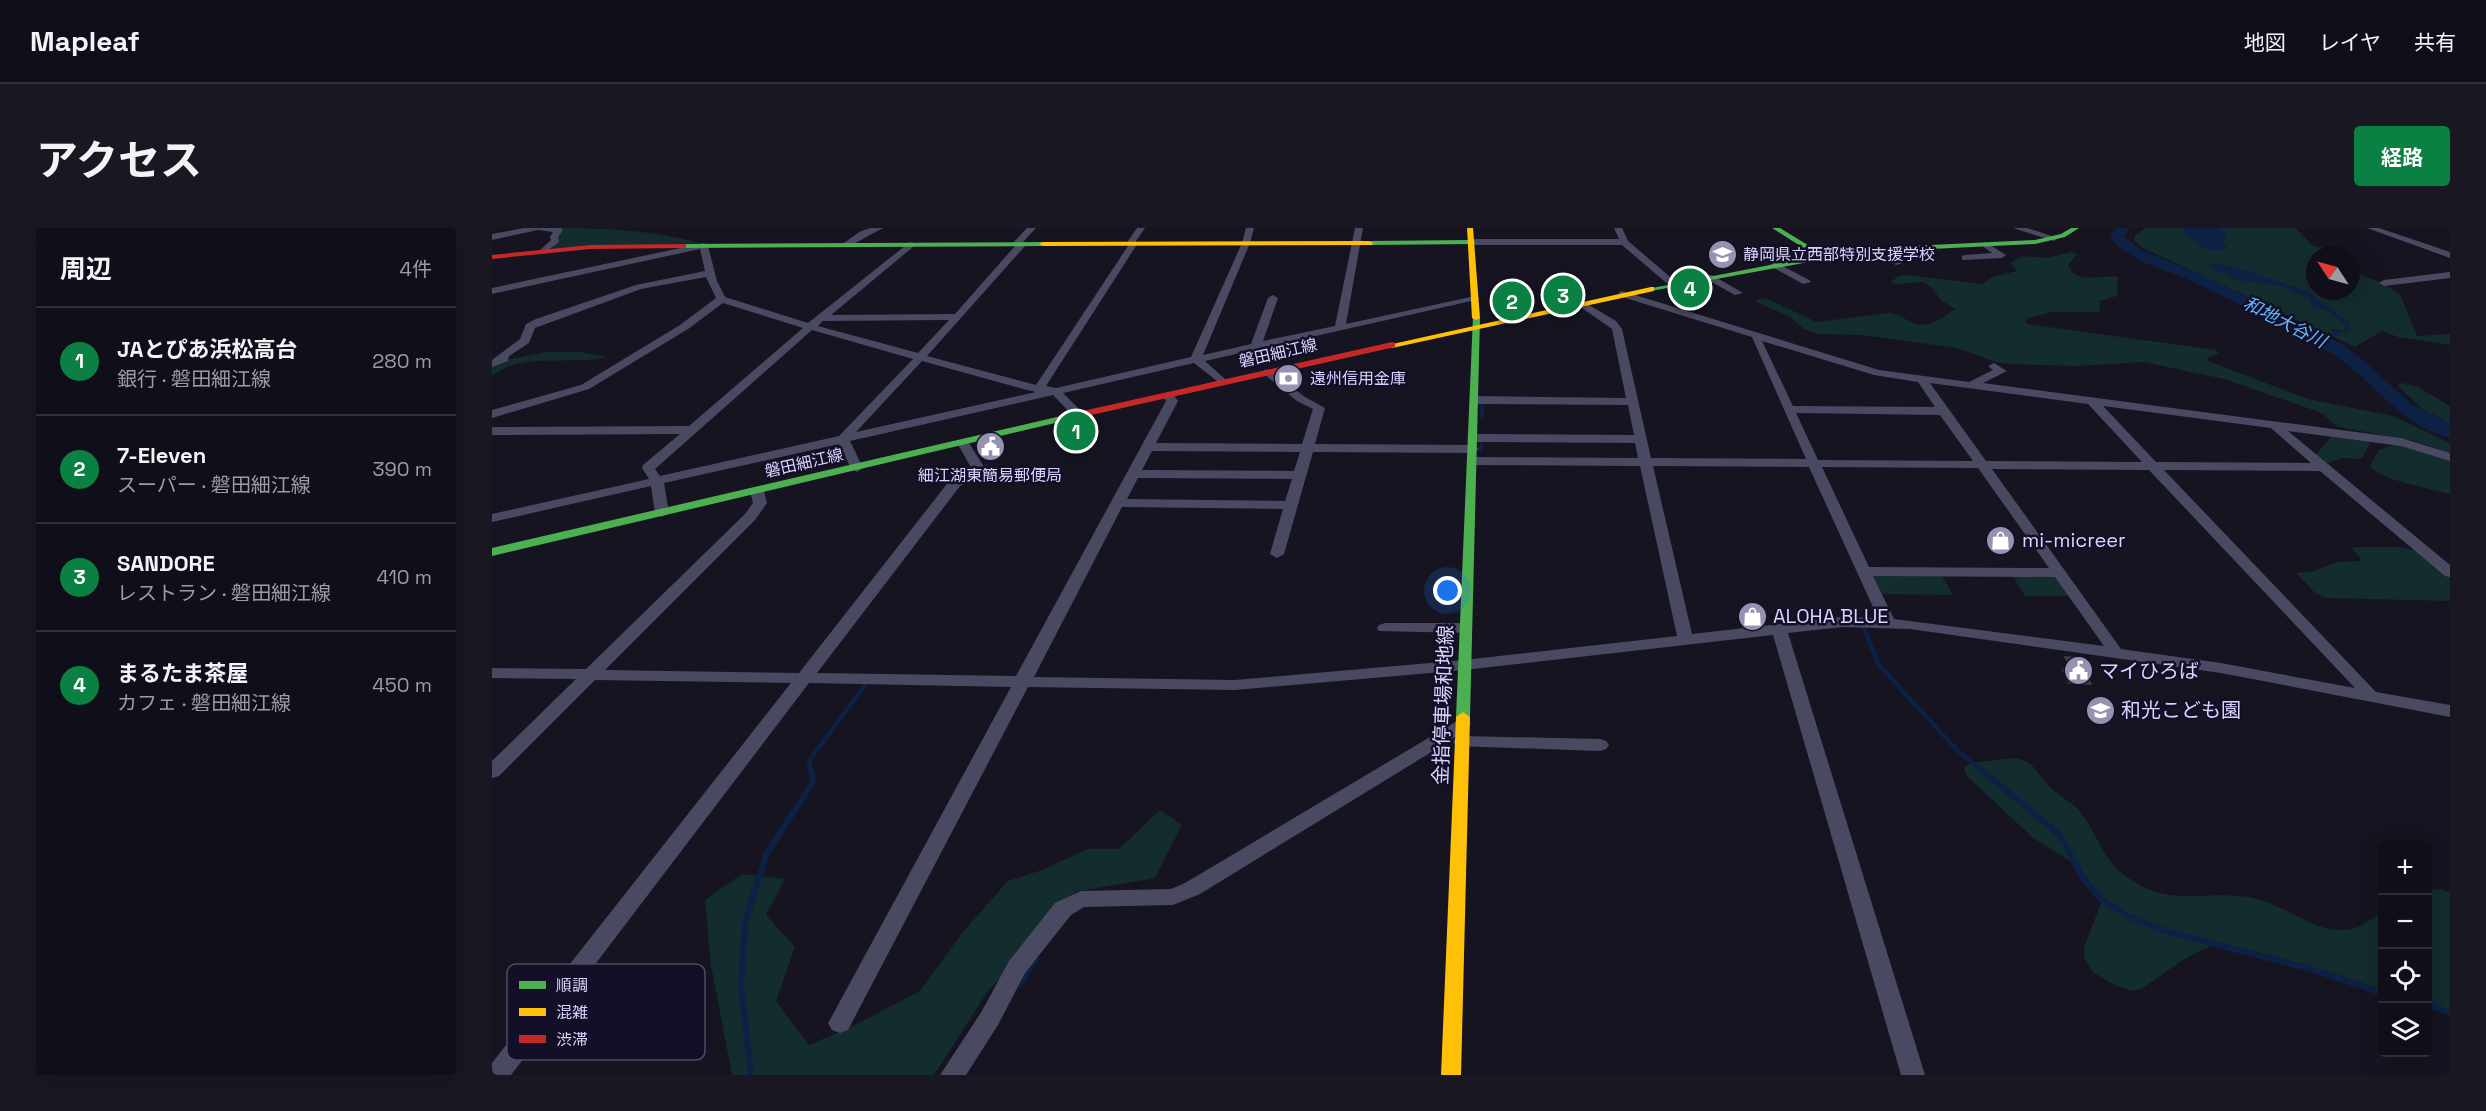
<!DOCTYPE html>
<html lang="ja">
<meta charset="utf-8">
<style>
:root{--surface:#100f19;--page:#191822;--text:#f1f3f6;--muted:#9c9ca2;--line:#302f38;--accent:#0b8043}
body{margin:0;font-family:"Space Grotesk","Noto Sans JP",sans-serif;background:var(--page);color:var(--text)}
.controls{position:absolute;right:18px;bottom:18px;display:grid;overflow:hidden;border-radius:6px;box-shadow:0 6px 24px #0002}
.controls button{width:54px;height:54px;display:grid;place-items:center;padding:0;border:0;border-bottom:2px solid var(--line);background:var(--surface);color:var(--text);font:30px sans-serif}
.compass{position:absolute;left:1814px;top:18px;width:54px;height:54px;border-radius:50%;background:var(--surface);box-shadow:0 6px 24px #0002;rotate:306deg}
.you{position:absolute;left:956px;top:363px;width:21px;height:21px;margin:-15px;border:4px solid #fff;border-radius:50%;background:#1a73e8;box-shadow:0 0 0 9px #1a73e833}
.badge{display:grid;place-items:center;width:39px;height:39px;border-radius:50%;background:var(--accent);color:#fff;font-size:20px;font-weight:700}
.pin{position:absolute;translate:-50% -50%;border:3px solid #fff;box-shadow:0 2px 6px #0006}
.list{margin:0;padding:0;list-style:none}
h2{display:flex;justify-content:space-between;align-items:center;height:78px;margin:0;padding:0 24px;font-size:26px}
h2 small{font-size:20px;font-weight:400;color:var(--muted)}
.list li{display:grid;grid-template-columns:39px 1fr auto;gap:18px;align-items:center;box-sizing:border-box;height:108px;padding:0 24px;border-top:2px solid var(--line)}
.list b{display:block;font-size:22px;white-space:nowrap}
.list p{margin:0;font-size:20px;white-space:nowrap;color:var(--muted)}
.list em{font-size:20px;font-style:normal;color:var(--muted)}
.icon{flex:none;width:33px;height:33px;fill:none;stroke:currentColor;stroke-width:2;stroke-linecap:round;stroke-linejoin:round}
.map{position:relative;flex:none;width:1958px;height:847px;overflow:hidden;border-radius:6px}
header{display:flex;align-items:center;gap:36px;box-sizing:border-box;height:84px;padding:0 30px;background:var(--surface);border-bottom:2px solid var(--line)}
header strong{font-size:28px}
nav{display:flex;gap:33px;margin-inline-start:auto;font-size:21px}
.intro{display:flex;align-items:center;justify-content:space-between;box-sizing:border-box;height:144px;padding:0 36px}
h1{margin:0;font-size:42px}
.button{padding:15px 27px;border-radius:6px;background:var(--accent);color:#fff;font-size:21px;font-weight:700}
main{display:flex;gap:36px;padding:0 36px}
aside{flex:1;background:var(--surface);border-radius:6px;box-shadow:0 6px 24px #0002}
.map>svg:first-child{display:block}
.green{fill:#132c2d}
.water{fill:#0d2144}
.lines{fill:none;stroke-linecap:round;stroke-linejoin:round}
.stream-far2{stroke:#0d2144;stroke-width:4}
.stream-far1{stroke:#0d2144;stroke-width:4.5}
.stream{stroke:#0d2144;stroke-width:6}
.river{fill:#0d2144;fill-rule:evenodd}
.building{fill:#343243;stroke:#433f54;stroke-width:1.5}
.street{fill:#4a4962;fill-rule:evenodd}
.fast{fill:#4caf50;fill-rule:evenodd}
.slow{fill:#ffc107;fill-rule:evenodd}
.jam{fill:#c62828;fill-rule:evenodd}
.labels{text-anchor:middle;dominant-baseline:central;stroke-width:5;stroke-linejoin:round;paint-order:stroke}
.far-poi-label{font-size:16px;fill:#d9d4ff;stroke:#130f26;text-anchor:start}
.far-street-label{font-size:16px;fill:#d9d4ff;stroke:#130f26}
.far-water-label{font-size:18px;font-style:italic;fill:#62b6ff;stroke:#130f26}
.poi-label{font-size:20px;fill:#d9d4ff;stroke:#130f26;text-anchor:start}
.street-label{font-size:20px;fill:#d9d4ff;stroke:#130f26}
.key{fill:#130f26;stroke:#4e4a67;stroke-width:1.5}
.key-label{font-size:16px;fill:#d9d4ff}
</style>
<header>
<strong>Mapleaf</strong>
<nav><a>地図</a><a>レイヤ</a><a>共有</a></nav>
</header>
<div class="intro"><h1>アクセス</h1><a class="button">経路</a></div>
<main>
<aside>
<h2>周辺<small>4件</small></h2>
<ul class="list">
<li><span class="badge">1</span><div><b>JAとぴあ浜松高台</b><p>銀行 · 磐田細江線</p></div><em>280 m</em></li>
<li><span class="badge">2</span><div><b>7-Eleven</b><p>スーパー · 磐田細江線</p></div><em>390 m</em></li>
<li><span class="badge">3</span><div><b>SANDORE</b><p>レストラン · 磐田細江線</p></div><em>410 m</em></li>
<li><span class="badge">4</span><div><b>まるたま茶屋</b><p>カフェ · 磐田細江線</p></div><em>450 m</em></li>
</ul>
</aside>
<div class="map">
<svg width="1958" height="847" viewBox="0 0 1958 847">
<rect width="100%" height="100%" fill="#161421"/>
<path class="green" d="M46,0C106,0 149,0 207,15L50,21L63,12L67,3Z
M1654,0H1804L1821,18L1835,20L1837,27H1823V63H1859V42L1892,56L1908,66L1925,108L1958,106V117L1906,109L1890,103L1863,119L1649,19L1643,13L1642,8Z
M1579,24L1586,26L1576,36C1582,58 1611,46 1626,49L1625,68L1607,73L1608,82L1606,84H1561L1536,90L1533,93L1535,96L1724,122L1727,125L1716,130V133L1816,171L1901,188L1958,215V225L1922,213L1847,199C1838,195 1836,188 1827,184L1732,151L1652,134L1585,138L1516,136L1504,134L1465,120L1370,107L1327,106L1312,101L1298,89L1263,73L1270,70L1278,72L1324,94L1396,85C1406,86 1411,90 1419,94C1434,102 1452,90 1463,81L1449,72L1439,59L1431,54L1404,56L1399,54L1406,48L1414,47L1490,56L1500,49L1525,43L1518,35L1530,28L1556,30Z
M55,124H87L115,129C79,138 30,123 0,148V139L14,132Z
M1911,155L1926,159L1958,178V196L1929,180L1906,158L1907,156Z
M1839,209L1873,213L1878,215L1871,229L1868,231L1850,230L1836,235L1829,234L1823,227Z
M1903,216L1958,231V266C1940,261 1887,252 1878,238L1887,222Z
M1862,319H1908L1925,323L1958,349V373L1835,370L1823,365L1804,345L1822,343L1844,334L1868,333V329L1860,321Z
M1449,346L1461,367L1388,366L1379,347Z
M1520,347L1565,349L1579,368H1533Z
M1520,530C1544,533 1543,544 1558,559C1568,569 1581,574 1589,585C1603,603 1611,630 1630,645C1677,684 1714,659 1765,671C1794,678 1823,705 1854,702C1868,701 1879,691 1890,684V762C1864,752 1744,713 1722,718C1697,724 1672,746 1651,760L1641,763L1627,759L1602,745L1593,732L1592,720L1609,675V670L1587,639L1540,609L1475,548L1472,542L1474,538L1480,535Z
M668,582L690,597L663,650L583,664L494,766L442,847H240L219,737L213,672L250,646L293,651L274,687L303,719L284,773L317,817L361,798L428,763L470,705L516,653L550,642L596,621H627Z
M1947,661L1958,664V782L1936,775V662Z"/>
<path class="water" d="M1692,0H1727L1735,6L1730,15L1737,21L1719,23L1707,18V15L1689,5Z
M1724,35L1747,40L1815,63L1857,95L1859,102L1854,104H1846L1845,108L1841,107L1839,101L1852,102L1853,96L1838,84L1820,77L1817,70L1785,57L1746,52L1716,38Z"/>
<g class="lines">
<path class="stream-far2" d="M990,178V189
M989,222L990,211"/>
<path class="stream-far1" d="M1371,397L1386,436L1464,521L1493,545
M319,545L317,533L373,457"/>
<path class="stream" d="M1491,543L1568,607L1592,652L1609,671L1634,687L1673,703L1815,740L1890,765
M527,757L544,731
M1936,777L1958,785
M259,847L249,757L253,694L275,625L321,554L319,543"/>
<path class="river" d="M1624,0H1638L1632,9L1650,22L1712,48L1848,115L1870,131L1918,175L1958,196V210C1902,196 1878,145 1832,121C1789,98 1746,75 1701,54C1674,41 1636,34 1618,9Z"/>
</g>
<path class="building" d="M1573,429L1591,430L1598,444L1592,443L1599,456L1577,455L1571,442L1580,443Z"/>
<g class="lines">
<path class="street" d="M32,0H69L71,2L66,9L67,14L51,26L47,23L59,12L58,9L61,4L46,2L0,12V6Z
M379,0H391L356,19L349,17L369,3Z
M535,0H544L531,14L534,16L533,18L435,128L544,157L636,18V13L645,0H653L644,13V18L554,158L564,160L699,129L750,15L754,0H762L758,15L711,127L759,116L776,70L781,67L786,70L771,113L843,98L863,0H871L854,96L983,68L988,71L713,133L734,152L736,154L730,157L702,135L571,165L593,187L587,191L583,190L561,167L358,213L371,240L365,244L359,240L347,216L172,255L177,285L170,289L163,285L159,258L0,294V286L157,251L150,240L151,237L188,206L0,207V199L197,198L311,100L231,75L196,101L97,161L0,190V182L89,157L188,97L224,70L214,49L149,61L43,100L37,115L17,128L16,133L0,139V132L28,111L34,96L44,91L144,57L213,43L208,21L0,66V60L212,15L216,18L225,53L233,69L316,95L418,14L421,15V19L339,87L463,86L523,18L520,16ZM457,92L426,125L326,98L331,93ZM320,102L421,131L347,208L168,248L163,241ZM430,133L535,162L544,164L364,204Z
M1122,0H1130L1136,13L1184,54V58H1178L1130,17H979L975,14L979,11H1127Z
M1521,0H1535L1566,10L1562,13Z
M1875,0H1887L1958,24V30Z
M1493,14L1514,27L1510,30L1470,32V28L1473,27L1500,25L1489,17Z
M1382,20H1388L1412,35L1404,37L1382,24Z
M1283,34L1317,52L1319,54L1311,56L1280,39L1278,37Z
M1958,44V50L1892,58L1887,55L1892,52Z
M1214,47H1220L1251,65L1243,67L1214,51Z
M1130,63L1387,142L1477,154L1501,142L1496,138L1502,135L1515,143L1491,155L1909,210L1958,225V233L1909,218L1796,203L1958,337V349L1953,348L1828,243L1672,242L1884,464L1958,477V489L1729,445L1418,401L1350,399L1296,405L1433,847H1409L1281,407L972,442L743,462L536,459L356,802L348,805L340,802L336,795L340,788L519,459L317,455L19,847H0V835L299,455L103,452L7,548L0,550V533L84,451L0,450V440L94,441L253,286L261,275L258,263L265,259L272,263L275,275L263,292L113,442L307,445L458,252L481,243L465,215L471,211L475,212L496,245L468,258L325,445L524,448L674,173L670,167L672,165H680L686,173L664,215L810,216L821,181L805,173L772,146V142L776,141L813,169L833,180L823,216L981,217L987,221L981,225L821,224L792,326L785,330L778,326L791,281L630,279L542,449L743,452L972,432L1185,408L1148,238L980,237L974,233L980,229L1146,230L1143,215L981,214L975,210L981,206L1142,207L1136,177L983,176L977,172L983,168L1134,170L1120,101L1084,76L1082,74L1087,71L1124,93L1130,101L1159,230L1314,231L1260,109L1127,68V64ZM1270,113L1382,147L1426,154L1443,179L1301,178ZM1438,155L1596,176L1650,234L1494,233ZM1611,178L1779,200L1819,235L1664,234ZM1304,185L1448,187L1481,233L1326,232ZM660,223L808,224L802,243L650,242ZM1161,238L1317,239L1386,390L1350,389L1200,406ZM1330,239L1486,240L1557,340L1377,339ZM1500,241L1657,242L1863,460L1729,435L1629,421ZM646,250L800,251L793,273L635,271ZM1381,348L1563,349L1612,418L1402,391Z
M893,395H973L981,400L973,405L887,403L885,400L887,397Z
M970,490L976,492L979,496L959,512L708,666L681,677L592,679L579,687L533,745L506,797L474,847H448L490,783L517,733L563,675L589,663L679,661L693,655Z
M970,508L1108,511L1114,513L1117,517L1114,521L1108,523L964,518L961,514L964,510Z"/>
<path class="fast" d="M1280,0H1288L1332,27L1398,19L1543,12L1569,6L1579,0H1587L1573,9L1543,16L1398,23L1344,29L1159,63L1155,61L1324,28Z
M979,12L983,14L982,16L877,17L873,15L877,13Z
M551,14H554V18L191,20L187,18L191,16Z
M981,88L988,90L978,489L971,494L964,489Z
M586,184L591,187L589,189L0,328V320Z"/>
<path class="slow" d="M975,0H981L988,90L984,92L980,90Z
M877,13L881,15L880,17L551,18L547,16L551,14Z
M1159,59H1162V63L900,120L896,117Z
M971,484L978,489L969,847H949L964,489Z"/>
<path class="jam" d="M191,16H194V20L98,21L0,31V27L98,17Z
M900,114L903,115V119L586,190L581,187L586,184Z"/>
</g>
<defs>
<symbol id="school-disc" viewBox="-11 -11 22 22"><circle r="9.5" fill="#9591b1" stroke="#130f26"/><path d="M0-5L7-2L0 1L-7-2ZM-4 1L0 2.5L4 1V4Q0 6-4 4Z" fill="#fff"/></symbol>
<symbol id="bank-disc" viewBox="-11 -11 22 22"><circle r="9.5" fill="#9591b1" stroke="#130f26"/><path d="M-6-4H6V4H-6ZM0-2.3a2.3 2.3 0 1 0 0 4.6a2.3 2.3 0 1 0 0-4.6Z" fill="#fff"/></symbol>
<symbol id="civic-disc" viewBox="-11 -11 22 22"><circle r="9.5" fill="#9591b1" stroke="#130f26"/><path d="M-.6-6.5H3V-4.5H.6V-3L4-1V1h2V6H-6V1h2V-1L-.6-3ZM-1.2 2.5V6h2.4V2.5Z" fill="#fff"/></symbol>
<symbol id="shop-disc" viewBox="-11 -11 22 22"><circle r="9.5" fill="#9591b1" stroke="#130f26"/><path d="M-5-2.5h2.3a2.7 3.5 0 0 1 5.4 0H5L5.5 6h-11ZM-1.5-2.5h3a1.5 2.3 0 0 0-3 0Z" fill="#fff"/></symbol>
</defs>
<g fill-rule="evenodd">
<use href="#school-disc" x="1214" y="10" width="33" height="33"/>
<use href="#bank-disc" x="780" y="134" width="33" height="33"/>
<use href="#civic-disc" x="482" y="202" width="33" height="33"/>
<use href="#shop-disc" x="1492" y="296" width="33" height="33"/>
<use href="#shop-disc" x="1244" y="372" width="33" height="33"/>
<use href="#civic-disc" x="1570" y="426" width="33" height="33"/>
<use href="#school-disc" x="1592" y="466" width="33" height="33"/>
</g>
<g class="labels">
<g class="far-poi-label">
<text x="1251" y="26">静岡県立西部特別支援学校</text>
<text x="818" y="150">遠州信用金庫</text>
<text x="498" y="247" text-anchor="middle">細江湖東簡易郵便局</text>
</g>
<g class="far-street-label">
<text transform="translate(786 125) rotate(-13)">磐田細江線</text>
<text transform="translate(312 235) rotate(-13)">磐田細江線</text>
</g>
<g class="far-water-label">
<text transform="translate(1793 94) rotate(27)">和地大谷川</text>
</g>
<g class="poi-label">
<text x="1530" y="312">mi-micreer</text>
<text x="1281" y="388">ALOHA BLUE</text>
<text x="1607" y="443">マイひろば</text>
<text x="1629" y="482">和光こども園</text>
</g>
<g class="street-label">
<text transform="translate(951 477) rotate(-88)">金指停車場和地線</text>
</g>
</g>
<rect x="15" y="736" width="198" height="96" rx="9" class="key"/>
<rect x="27" y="753" width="27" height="8" fill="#4caf50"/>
<rect x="27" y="780" width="27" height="8" fill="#ffc107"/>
<rect x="27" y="807" width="27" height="8" fill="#c62828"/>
<g class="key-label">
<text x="64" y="763">順調</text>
<text x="64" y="790">混雑</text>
<text x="64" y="817">渋滞</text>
</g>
</svg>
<div class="controls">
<button>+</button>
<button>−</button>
<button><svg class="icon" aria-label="locate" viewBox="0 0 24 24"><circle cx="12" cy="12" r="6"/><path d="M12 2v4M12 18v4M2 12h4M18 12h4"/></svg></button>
<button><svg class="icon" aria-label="layers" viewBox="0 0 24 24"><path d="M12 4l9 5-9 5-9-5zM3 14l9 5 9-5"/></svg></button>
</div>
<svg class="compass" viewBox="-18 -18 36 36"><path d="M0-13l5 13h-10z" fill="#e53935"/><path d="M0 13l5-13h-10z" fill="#9c9ca2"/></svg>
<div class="you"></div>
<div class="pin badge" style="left:584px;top:203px">1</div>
<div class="pin badge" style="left:1020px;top:73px">2</div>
<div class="pin badge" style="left:1071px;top:67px">3</div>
<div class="pin badge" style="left:1198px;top:60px">4</div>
</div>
</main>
